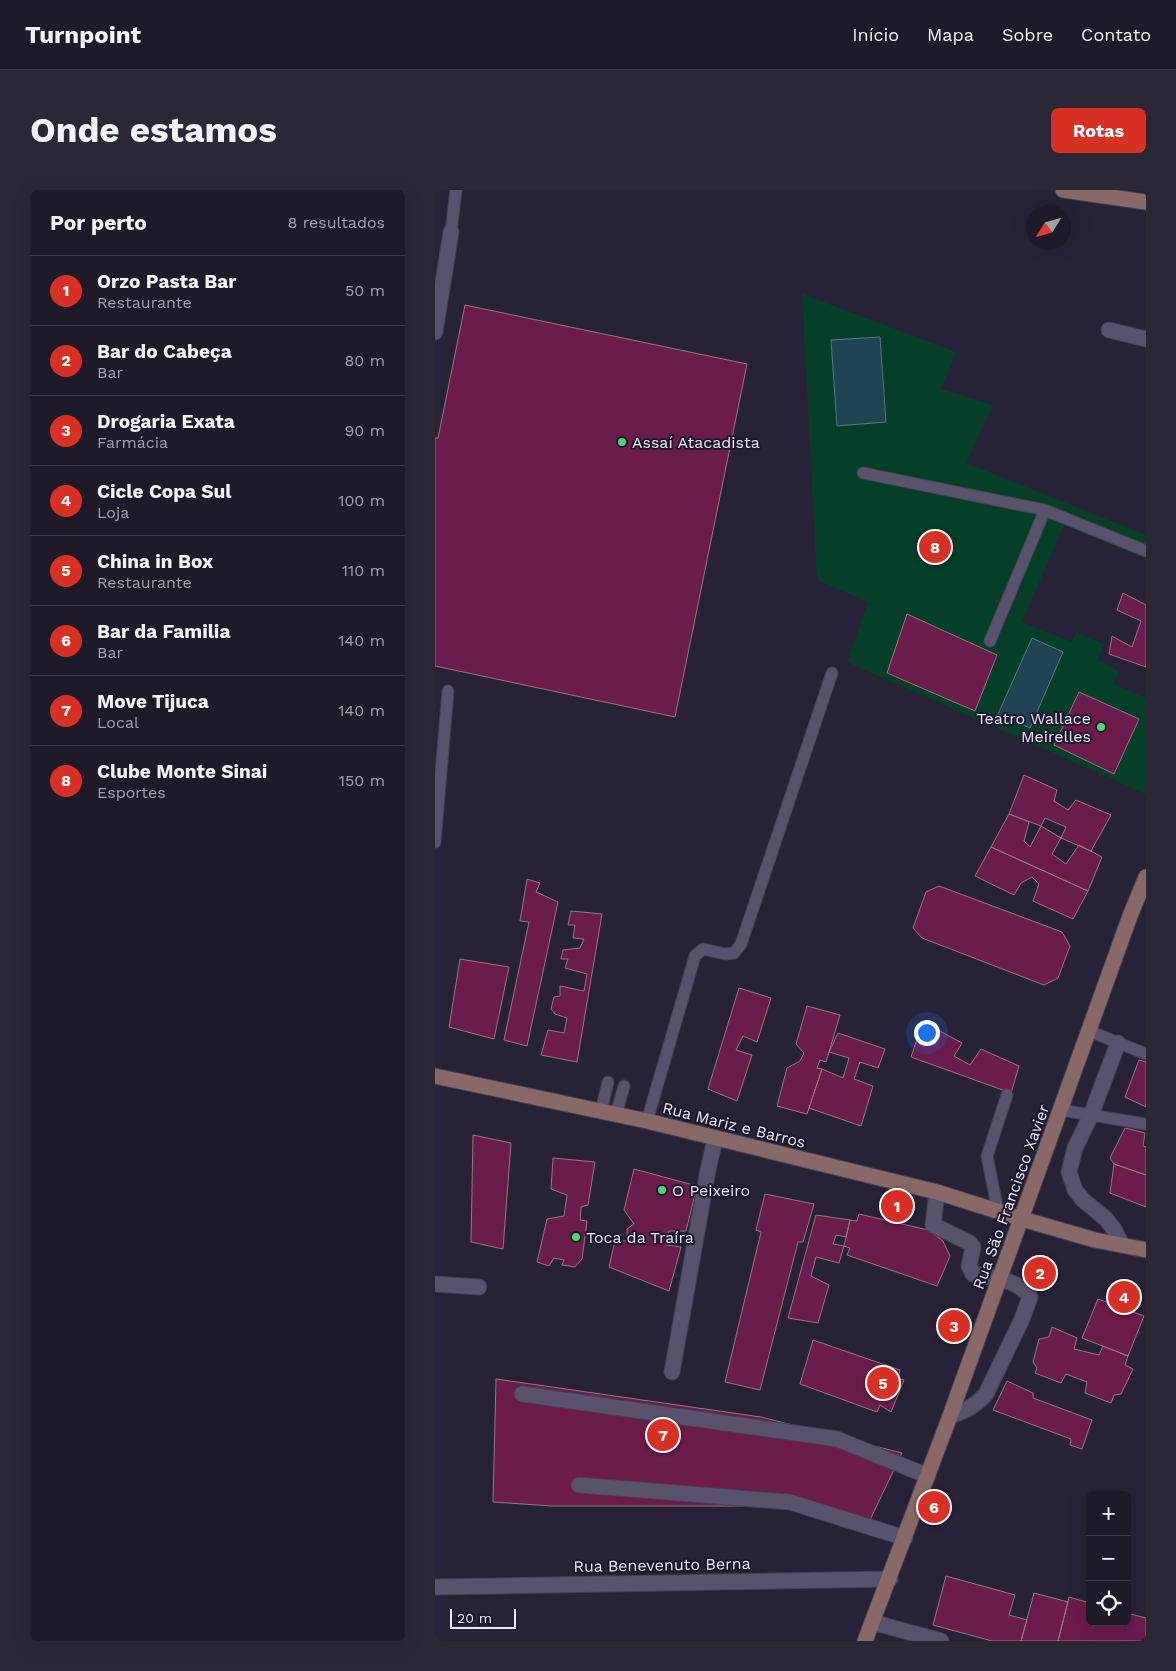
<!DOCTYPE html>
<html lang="pt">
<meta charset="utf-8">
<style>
:root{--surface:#1e1a2a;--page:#2b2736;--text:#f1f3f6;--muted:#a1a1a8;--line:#3c3847;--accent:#d93025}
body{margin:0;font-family:"Work Sans",sans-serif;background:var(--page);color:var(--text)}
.controls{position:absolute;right:15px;bottom:15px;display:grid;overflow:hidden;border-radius:8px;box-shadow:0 5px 20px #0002}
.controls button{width:45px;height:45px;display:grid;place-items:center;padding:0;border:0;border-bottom:1px solid var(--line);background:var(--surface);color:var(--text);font:25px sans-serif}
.compass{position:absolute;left:591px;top:15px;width:45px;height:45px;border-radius:50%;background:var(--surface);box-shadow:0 5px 20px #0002;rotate:233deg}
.scale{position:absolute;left:15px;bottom:12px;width:66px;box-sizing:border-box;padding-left:5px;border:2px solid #eae7f7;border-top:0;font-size:14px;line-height:18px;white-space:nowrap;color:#eae7f7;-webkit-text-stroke:4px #1e182e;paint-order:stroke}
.you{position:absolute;left:491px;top:842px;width:18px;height:18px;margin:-12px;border:4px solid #fff;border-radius:50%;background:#1a73e8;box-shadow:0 0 0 8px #1a73e833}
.badge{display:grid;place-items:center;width:32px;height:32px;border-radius:50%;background:var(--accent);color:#fff;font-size:16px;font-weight:700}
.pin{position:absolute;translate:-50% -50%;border:2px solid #fff;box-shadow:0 1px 5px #0006}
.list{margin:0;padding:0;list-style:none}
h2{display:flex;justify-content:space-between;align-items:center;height:65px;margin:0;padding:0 20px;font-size:21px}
h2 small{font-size:16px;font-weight:400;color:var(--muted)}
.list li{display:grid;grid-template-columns:32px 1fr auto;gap:15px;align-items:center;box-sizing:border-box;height:70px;padding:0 20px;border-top:1px solid var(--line)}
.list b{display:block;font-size:19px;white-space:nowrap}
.list p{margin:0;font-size:16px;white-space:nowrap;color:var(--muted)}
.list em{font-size:16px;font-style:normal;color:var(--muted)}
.icon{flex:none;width:28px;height:28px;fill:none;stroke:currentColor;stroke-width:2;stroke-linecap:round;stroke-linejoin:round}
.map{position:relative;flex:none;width:711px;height:1451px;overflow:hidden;border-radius:8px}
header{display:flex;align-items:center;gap:30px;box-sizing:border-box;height:70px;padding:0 25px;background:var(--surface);border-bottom:1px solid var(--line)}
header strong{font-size:24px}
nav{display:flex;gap:28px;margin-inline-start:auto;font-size:18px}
.intro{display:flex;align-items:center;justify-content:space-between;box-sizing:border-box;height:120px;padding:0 30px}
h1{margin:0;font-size:35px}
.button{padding:12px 22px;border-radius:8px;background:var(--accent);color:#fff;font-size:18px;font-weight:700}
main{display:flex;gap:30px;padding:0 30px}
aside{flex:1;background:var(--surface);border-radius:8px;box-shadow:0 5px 20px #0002}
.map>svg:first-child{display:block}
.green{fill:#053f2a}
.water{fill:#1e4453;stroke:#5b7584}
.building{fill:#6c1b4d;stroke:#947685}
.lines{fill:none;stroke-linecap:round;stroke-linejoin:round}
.lane-casing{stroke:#453f53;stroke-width:13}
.street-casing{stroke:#453f53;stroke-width:17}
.secondary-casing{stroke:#453f53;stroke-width:17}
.lane{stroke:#58526c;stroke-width:11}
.street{stroke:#58526c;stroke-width:15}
.secondary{stroke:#896967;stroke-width:15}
.poi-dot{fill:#4dd676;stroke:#1e182e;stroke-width:2}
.labels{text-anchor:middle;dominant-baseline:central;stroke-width:4;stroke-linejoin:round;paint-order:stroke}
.poi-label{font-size:16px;fill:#eae7f7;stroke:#1e182e;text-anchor:start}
.street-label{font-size:16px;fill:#eae7f7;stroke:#1e182e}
</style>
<header>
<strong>Turnpoint</strong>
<nav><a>Início</a><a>Mapa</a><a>Sobre</a><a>Contato</a></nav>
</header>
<div class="intro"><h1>Onde estamos</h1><a class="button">Rotas</a></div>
<main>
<aside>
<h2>Por perto<small>8 resultados</small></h2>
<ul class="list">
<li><span class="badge">1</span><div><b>Orzo Pasta Bar</b><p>Restaurante</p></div><em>50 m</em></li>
<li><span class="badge">2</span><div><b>Bar do Cabeça</b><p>Bar</p></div><em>80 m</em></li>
<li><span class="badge">3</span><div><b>Drogaria Exata</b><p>Farmácia</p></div><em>90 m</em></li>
<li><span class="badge">4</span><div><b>Cicle Copa Sul</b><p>Loja</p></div><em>100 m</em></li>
<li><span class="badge">5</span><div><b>China in Box</b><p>Restaurante</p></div><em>110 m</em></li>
<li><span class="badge">6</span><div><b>Bar da Familia</b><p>Bar</p></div><em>140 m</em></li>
<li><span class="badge">7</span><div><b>Move Tijuca</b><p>Local</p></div><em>140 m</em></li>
<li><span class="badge">8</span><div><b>Clube Monte Sinai</b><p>Esportes</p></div><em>150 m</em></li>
</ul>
</aside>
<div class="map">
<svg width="711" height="1451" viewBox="0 0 711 1451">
<rect width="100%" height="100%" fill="#282238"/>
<path class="green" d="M367,104L521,162L506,199L558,215L531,273L711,345V369L629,335L587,432L637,452L641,442L669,454L663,470L684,481L679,494L711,508V604L412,472L433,412L382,390Z"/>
<path class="water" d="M445,147L451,232L402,236L396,150Z
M597,448L628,462L595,538L563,524Z"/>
<path class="building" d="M30,115L312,174L240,527L0,476V248H3Z
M688,403L711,415V477L674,464L677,446L697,457L706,431L682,420Z
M472,424L562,465L540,521L452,483Z
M644,502L704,529L679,584L619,555Z
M589,585L622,600L619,611L633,620L641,610L676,625L656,661L626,648L631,637L610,628L606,636L574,624Z
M574,624L594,632L589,651L595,657L606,636L626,648L617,664L631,674L644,655L667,667L653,701L556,657Z
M556,657L653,701L638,729L598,711L604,694L597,687L586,693L579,705L540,686Z
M92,689L105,693L101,702L123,712L92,856L69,850L94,732L85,731Z
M504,696L627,742L635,756L623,788L609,795L487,748L478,738L491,702Z
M136,721L167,724L142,872L106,865L113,840L129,843L132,828L120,824L116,819L119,807L125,806V796L149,801L152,784L130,778L133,769H126L128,760L145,758L149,749L138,748L140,735H133Z
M25,769L74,777L59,849L14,837Z
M304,798L336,808L322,852L308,846L301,860L317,865L302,911L273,899Z
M372,816L405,825L391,872L385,870L382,878L387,879L372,924L342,916L352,878L365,871L369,863L361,854Z
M488,832L527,853L519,866L535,875L546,859L584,876L576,903L476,867Z
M403,843L450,859L443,878L425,872L419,889L438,896L426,936L374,918L387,879L408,888L414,868L394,862Z
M704,870L711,872V917L690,907Z
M690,938L710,943L708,956L711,957V985L679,974L675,968Z
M38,945L76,953L68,1059L36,1052Z
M118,968L160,972L153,1015L146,1017L145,1030L152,1031L147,1069L140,1077L127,1075L129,1070L119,1068L114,1076L102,1072L112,1029L129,1026L132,1005L116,999Z
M679,974L711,985V1017L675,1003Z
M199,979L262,996L251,1041H234L231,1055L246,1057L234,1101L174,1077L180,1051H192V1039L199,1034L189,1020Z
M330,1004L379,1014L368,1052H363L325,1200L290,1192L326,1042L321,1040Z
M424,1024L493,1040L508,1051L515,1066L502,1096L412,1065L415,1058L409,1056L415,1030L422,1031Z
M381,1025L415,1030L411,1047L401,1045L398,1054L409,1056L404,1073L381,1067L376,1086L394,1095L383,1133L353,1128Z
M663,1109L709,1126L693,1166L647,1148Z
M617,1137L642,1148L639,1159L664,1165L668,1156L693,1166L690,1175L698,1179L686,1204L679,1205L676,1213L650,1203L652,1192L631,1184L626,1193L600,1183L602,1178L598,1172L604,1149L614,1147Z
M378,1150L465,1180L463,1188L469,1190L456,1222L445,1215L442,1222L365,1194Z
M61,1189L326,1227L467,1263L432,1336L349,1316H117L58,1312Z
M572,1191L598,1203V1208L657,1230L647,1259L635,1255L636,1249L558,1220Z
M511,1386L580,1405L574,1425L592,1430L586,1451H557L498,1435Z
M599,1403L633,1412L623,1451H586Z
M634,1407L655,1413V1432H692V1423L711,1428V1451H623Z"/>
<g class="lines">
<defs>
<path id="lane" d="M16,42L21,0
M428,283L610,320L711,361
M555,451L610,320
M0,652L13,501
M654,841L711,864
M626,920L711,934
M166,921L173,892
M181,925L189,896
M212,931L260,766L268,759L290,764L299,763L306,754L397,483
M563,1021L552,966L572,905"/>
<path id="street" d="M674,140L711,149
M0,142L16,42
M683,853L656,925L640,958L634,982L640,1000L648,1010L671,1029L679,1039L687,1055
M502,1002L498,1035L535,1053L538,1057L534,1076L538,1084C557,1087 584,1090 595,1107L587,1129L551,1204C540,1216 531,1221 515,1226
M0,1094L44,1097
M237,1182L273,980L280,949
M87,1204L402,1249L493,1286
M144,1295L355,1312L470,1348
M0,1397L455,1389
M437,1432L506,1451"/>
<path id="secondary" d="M628,0L711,12
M0,886L212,931L502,1002L587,1029L660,1050L711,1060
M430,1451L515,1226L695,726L711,687"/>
</defs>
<use href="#lane" class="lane-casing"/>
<use href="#street" class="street-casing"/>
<use href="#secondary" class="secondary-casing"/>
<use href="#lane" class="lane"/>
<use href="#street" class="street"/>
<use href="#secondary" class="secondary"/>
</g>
<g class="poi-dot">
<circle cx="187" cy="252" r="5"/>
<circle cx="666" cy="537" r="5"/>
<circle cx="227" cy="1000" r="5"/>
<circle cx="141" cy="1047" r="5"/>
</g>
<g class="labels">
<g class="poi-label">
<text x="197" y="252">Assaí Atacadista</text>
<text x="656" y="528" text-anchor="end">Teatro Wallace<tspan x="656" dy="18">Meirelles</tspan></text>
<text x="237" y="1000">O Peixeiro</text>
<text x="151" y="1047">Toca da Traíra</text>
</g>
<g class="street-label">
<text transform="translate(299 935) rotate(14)">Rua Mariz e Barros</text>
<text transform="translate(576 1007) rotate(-70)">Rua São Francisco Xavier</text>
<text transform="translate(227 1375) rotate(-1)">Rua Benevenuto Berna</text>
</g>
</g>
</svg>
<div class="controls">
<button>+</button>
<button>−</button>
<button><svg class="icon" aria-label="locate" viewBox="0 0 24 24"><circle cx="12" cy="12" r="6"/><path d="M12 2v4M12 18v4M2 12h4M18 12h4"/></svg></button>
</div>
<svg class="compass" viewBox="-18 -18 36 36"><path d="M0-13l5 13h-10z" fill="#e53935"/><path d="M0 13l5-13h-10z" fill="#a1a1a8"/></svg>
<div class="scale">20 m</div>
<div class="you"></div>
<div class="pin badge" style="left:462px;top:1016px">1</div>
<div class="pin badge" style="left:605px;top:1083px">2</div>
<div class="pin badge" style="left:519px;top:1136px">3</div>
<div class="pin badge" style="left:689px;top:1107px">4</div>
<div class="pin badge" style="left:448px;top:1193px">5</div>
<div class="pin badge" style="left:499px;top:1317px">6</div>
<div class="pin badge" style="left:228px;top:1245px">7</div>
<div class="pin badge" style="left:500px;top:357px">8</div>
</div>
</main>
